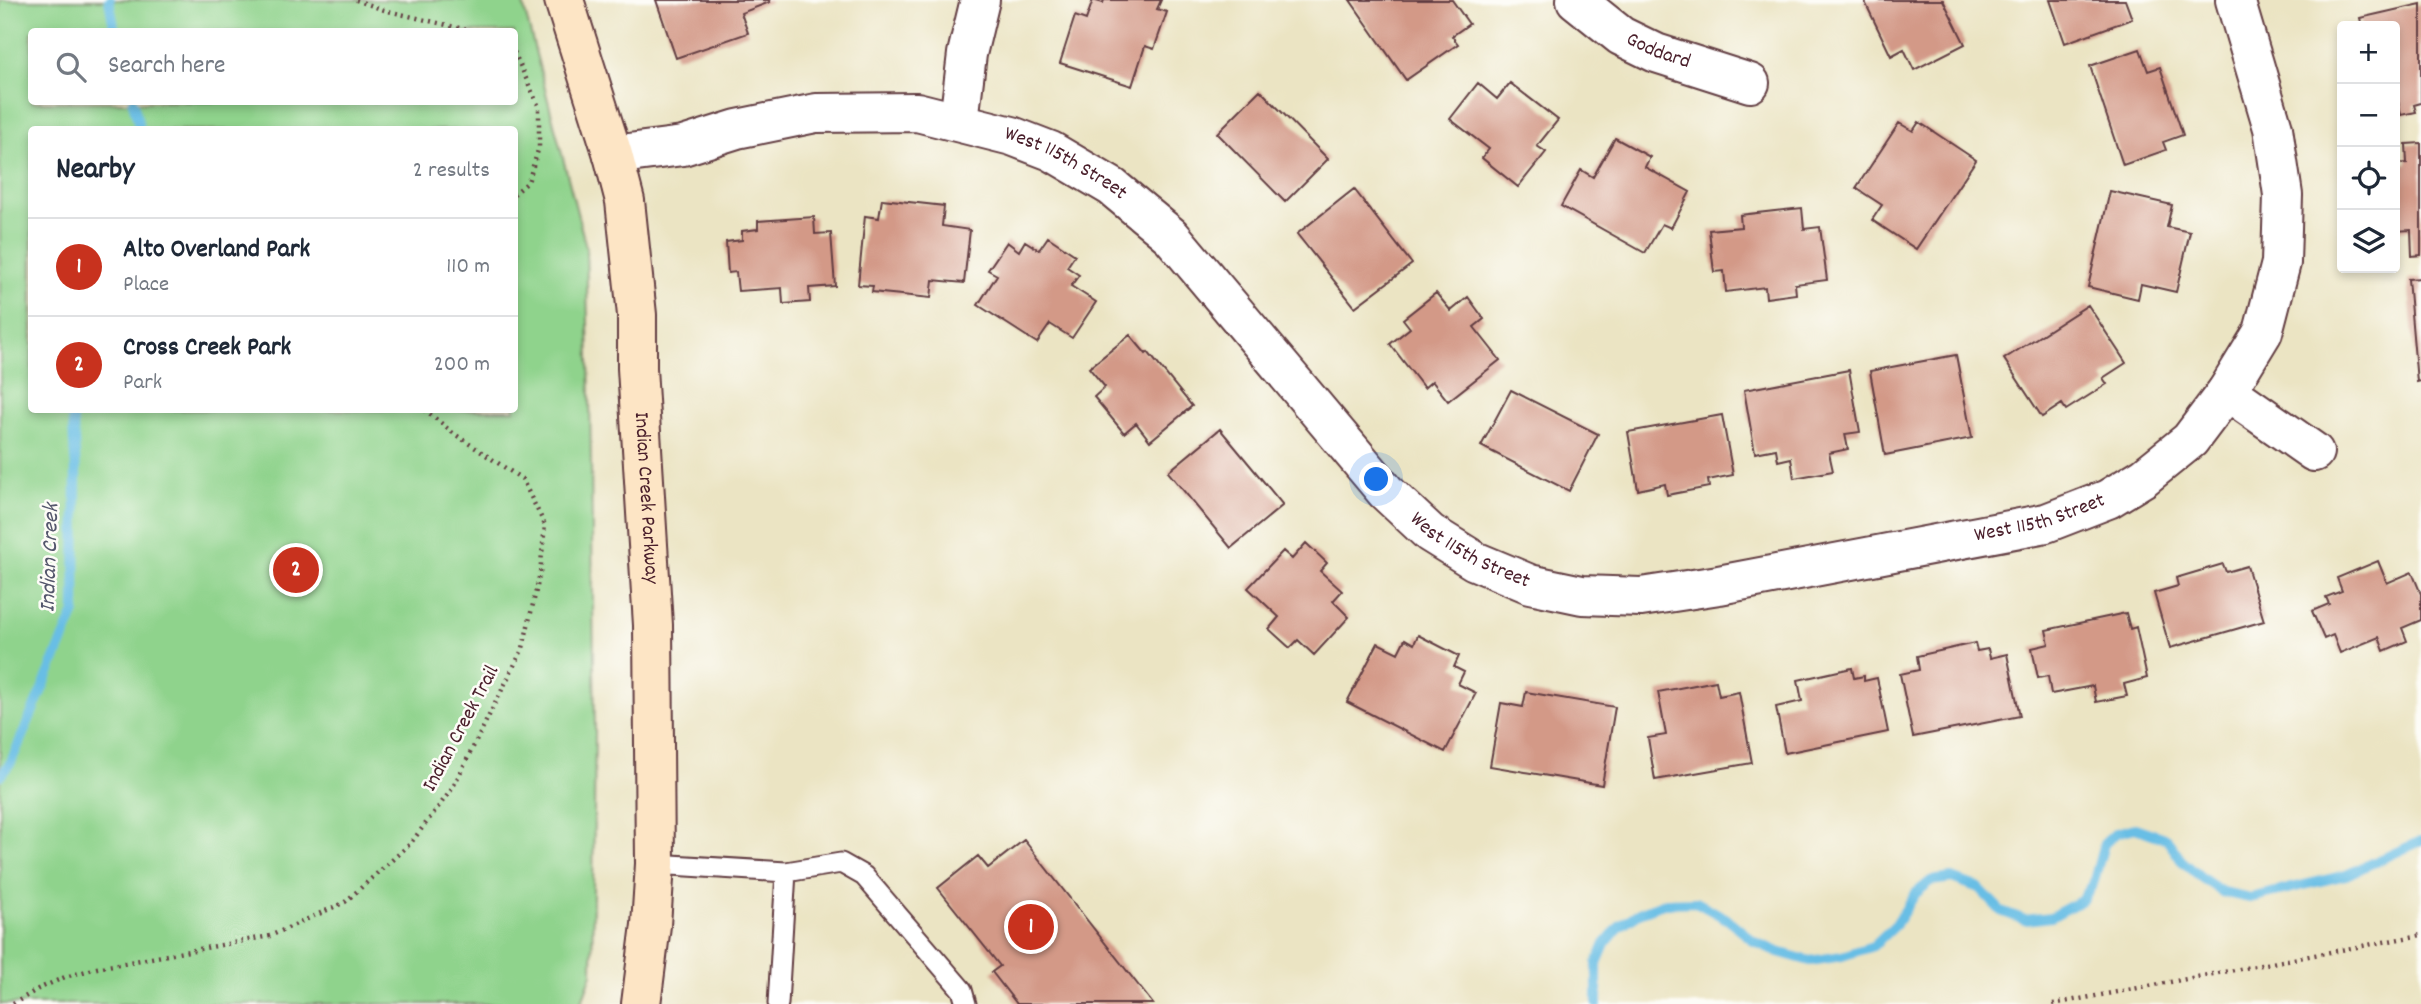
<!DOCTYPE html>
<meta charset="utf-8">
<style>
:root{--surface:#fff;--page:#f2f2f3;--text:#1f2937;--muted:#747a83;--line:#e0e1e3;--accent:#c8321e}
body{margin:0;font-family:Dekko,sans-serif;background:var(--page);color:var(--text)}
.controls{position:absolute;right:21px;top:21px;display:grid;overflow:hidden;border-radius:7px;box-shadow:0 4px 10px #0003}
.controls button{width:63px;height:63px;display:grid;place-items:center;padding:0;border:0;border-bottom:2px solid var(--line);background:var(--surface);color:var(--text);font:35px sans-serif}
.you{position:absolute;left:1377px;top:480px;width:24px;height:24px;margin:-18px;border:5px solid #fff;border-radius:50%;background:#1a73e8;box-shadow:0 0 0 10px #1a73e833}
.badge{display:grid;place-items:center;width:46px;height:46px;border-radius:50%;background:var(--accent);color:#fff;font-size:23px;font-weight:700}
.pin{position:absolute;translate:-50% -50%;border:4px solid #fff;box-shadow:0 2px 7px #0006}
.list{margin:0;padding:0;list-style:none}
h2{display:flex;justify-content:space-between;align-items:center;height:91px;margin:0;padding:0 28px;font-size:30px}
h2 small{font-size:23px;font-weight:400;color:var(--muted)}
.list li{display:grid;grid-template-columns:46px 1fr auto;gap:21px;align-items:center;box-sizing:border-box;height:98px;padding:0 28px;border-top:2px solid var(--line)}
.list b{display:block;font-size:26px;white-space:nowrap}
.list p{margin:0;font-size:23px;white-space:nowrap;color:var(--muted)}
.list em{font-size:23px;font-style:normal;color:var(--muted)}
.icon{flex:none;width:38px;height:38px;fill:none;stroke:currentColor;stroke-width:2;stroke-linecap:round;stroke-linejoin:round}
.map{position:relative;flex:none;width:2421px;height:1004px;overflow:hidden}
.search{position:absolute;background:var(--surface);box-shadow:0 4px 10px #0003;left:28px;top:28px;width:490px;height:77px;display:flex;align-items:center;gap:18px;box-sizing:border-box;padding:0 24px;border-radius:7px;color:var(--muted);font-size:26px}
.panel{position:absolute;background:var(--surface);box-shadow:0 4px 10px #0003;left:28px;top:126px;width:490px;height:287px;border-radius:7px}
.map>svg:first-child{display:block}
.green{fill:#8fd38c;stroke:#6c795c;stroke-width:2;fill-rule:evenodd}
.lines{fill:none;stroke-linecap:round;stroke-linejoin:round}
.stream{stroke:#68bee5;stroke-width:10}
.building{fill:#d39987}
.lane-casing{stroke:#623d42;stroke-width:23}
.street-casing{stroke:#623d42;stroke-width:42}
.secondary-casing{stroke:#623d42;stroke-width:42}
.path{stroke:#623d42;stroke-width:4.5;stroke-dasharray:2 5;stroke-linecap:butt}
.lane{stroke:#fff;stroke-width:19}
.street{stroke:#fff;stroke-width:38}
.secondary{stroke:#fde5c5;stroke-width:38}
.labels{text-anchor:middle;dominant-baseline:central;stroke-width:5;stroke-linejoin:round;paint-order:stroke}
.street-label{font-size:21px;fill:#4a1f2b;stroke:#fdfcf7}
.water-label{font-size:23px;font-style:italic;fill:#54576c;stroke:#fdfcf7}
</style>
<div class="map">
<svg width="2421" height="1004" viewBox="0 0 2421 1004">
<rect width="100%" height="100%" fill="#fdfcf7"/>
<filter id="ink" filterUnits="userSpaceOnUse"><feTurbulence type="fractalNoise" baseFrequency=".0143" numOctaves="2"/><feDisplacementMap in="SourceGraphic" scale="14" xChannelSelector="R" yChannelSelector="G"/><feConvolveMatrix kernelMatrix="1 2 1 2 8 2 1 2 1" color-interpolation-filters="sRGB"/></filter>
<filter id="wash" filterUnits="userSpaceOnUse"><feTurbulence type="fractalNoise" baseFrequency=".00686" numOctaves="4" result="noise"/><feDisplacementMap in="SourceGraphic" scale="28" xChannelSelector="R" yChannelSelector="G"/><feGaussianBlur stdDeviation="1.57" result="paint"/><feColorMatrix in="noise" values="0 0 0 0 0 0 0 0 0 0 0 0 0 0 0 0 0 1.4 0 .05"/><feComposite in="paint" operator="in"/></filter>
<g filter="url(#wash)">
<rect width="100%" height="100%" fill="#ebe4c3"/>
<path class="green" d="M0,0H522L586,247L590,398L595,731L592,974L581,1004H0ZM32,32H514V102H32ZM32,130H514V410H32Z"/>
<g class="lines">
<path class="stream" d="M109,0L115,32
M133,102L140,130
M0,776L11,762L75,612L76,472L72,410
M1597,1004V963L1605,944L1621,925L1639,913L1665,903L1696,902L1727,919L1755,942L1778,952L1810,961L1842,956L1873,946L1896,924L1916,893L1931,881L1952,878L1979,888L2001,911L2025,920L2051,917L2082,900L2093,884L2104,844L2116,833L2135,828L2167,839L2181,860L2202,878L2222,892L2250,898L2346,875L2421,841"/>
</g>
<g id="blocks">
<path class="building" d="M656,0H769L770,2L741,13L748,33L676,58Z
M1093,0L1103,3L1104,0H1161L1157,9L1167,12L1154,49L1145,46L1132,86L1060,63L1075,16L1086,20Z
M1350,0H1452L1469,24L1452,36L1458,44L1406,80Z
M1864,0H1943L1965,44L1914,70L1904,49L1891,56Z
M2050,0H2125L2132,19L2065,43Z
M2421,4V103L2414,105L2416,112L2401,115L2398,101L2395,102V26H2362L2360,18Z
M2140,49L2148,71L2160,67L2183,135L2163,142L2166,150L2123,165L2090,66Z
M1478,83L1497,99L1510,83L1558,120L1537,146L1546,152L1518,187L1482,158L1489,149L1450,119Z
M1260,90L1328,159L1285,202L1217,133Z
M1919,122L1976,160L1916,249L1872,220L1882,205L1856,188L1899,123L1913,131Z
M1615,138L1650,157L1645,167L1690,192L1671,228L1662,224L1645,253L1561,206L1581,170L1593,177Z
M2421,143V255L2412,256L2411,230L2395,231V164L2407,163L2406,144Z
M1354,189L1412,264L1355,307L1297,234Z
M2110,191L2172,205L2167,227L2190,232L2176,292L2141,284L2138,299L2088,287Z
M882,199L944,206L942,226L970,230L964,283L933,280L931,298L872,292L873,286L858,285L865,216L879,218Z
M1802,208L1804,229L1820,227L1827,280L1795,284L1796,294L1766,298L1765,287L1726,292L1724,271L1714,272L1709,230L1741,227L1740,215Z
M814,217L815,234L831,233L835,286L809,288L810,302L783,304L782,288L738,291L736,272L728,273L726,242L742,240V231L758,229V221Z
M1048,237L1075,255L1067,267L1079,275L1071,286L1096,302L1072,338L1050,324L1037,343L978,305L997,275L988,270L1007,242L1019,251L1025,241L1039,250Z
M2421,278V381L2417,382L2408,279Z
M1436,293L1451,311L1468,297L1484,319L1474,327L1500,360L1448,401L1432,381L1424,388L1390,344L1410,328L1403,319Z
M2088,305L2126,363L2103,378L2107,384L2066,410L2062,404L2042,417L2004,359Z
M1130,335L1146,354L1148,352L1192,406L1150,441L1136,423L1124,433L1094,397L1105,387L1089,368Z
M1956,355L1972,438L1885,455L1870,371Z
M1849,370L1860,432L1845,434L1848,449L1829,453L1833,471L1794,478L1791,458L1778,461L1776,449L1755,453L1744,390Z
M1511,390L1598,434L1569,491L1481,446Z
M1722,415L1733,475L1708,480L1709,487L1667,495L1665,484L1638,490L1628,432Z
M1220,429L1283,505L1231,548L1168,472Z
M1306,543L1327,563L1320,571L1342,591L1333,601L1349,617L1314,655L1298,640L1290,648L1269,629L1279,617L1248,588L1283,551L1292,559Z
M2378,561L2387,583L2412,572L2421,594V620L2402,628L2407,641L2384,651L2379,637L2340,653L2333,635L2324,639L2312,611L2329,604L2326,597L2342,591L2337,578Z
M2223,564L2226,572L2247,566L2264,621L2170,648L2154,593L2178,586L2176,578Z
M2126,613L2130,629L2136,627L2147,678L2124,684L2127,696L2096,702L2093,686L2051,694L2048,676L2038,678L2032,648L2049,644L2046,630Z
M1418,635L1459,656L1454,667L1464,672L1458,684L1476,693L1445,752L1347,702L1378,643L1398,653L1405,639L1414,644Z
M1975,643L1977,651L1988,649L1990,658L2007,654L2020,716L1913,737L1900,674L1919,670L1917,656Z
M1852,668L1854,678L1864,676V681L1877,678L1888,732L1785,753L1776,707L1802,701L1798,680Z
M1716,681L1719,696L1739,692L1752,763L1655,780L1648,738L1666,735L1658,692Z
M1526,692L1615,707L1602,785L1490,766L1501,703L1523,707Z
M1024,840L1153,1004H1017L992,972L1000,966L938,888L978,856L988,868Z"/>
</g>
</g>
<g filter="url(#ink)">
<use href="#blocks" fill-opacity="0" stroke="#623d42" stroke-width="2"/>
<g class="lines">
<defs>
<path id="lane" d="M655,864L786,872L778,1004
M786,872L841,863L864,876L962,990L966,1004"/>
<g id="street">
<path id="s1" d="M1576,0L1621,36L1656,53L1750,83"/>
<path d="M959,121L967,54L980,0"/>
<path id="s2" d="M613,155L683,146L737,129L816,113L917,112L1012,136L1051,151L1112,187L1171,236L1386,492L1430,533L1475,561L1530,584L1582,595L1641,597L1719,585L2046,523L2108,499L2144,477L2190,440L2227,391L2263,332L2281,263L2283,195L2273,128L2235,0"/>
<path d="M2227,391L2314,452"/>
</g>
<g id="secondary">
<path id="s3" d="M564,0L613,155L625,201L637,315V368L653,625L655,864L651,925L641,1004"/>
</g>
</defs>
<use href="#lane" class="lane-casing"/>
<use href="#street" class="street-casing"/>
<use href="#secondary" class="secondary-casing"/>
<path class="path" d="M356,0L384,10L476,32
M514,52L539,107V147L528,182L514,194
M13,1004L38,989L65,977L97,968L270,936L345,902L410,844L452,789L523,648L540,573L545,525L522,479L453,433L425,410
M2053,1004L2421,935"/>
<use href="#lane" class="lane"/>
<use href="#street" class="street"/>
<use href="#secondary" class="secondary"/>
</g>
</g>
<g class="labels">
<g class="street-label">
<text stroke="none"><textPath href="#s1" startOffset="98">Goddard</textPath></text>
<text stroke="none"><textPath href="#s2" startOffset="467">West 115th Street</textPath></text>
<text stroke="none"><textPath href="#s3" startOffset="508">Indian Creek Parkway</textPath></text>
<text stroke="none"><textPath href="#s2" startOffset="1622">West 115th Street</textPath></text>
<text stroke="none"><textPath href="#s2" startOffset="1034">West 115th Street</textPath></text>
<text transform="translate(462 729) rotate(-62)">Indian Creek Trail</text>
</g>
<g class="water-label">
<text transform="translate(51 558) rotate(-88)">Indian Creek</text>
</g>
</g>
</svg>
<div class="controls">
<button>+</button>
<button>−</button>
<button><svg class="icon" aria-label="locate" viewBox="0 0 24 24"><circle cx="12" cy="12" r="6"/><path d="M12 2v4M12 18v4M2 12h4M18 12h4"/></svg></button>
<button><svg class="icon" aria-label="layers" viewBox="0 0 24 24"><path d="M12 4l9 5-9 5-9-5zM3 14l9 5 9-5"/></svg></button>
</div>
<div class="you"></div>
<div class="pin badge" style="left:1031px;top:927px">1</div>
<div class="pin badge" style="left:296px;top:570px">2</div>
<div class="search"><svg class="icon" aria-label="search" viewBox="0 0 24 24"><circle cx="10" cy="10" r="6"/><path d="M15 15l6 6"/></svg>Search here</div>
<section class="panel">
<h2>Nearby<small>2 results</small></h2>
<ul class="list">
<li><span class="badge">1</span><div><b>Alto Overland Park</b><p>Place</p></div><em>110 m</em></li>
<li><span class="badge">2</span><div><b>Cross Creek Park</b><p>Park</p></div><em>200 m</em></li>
</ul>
</section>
</div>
